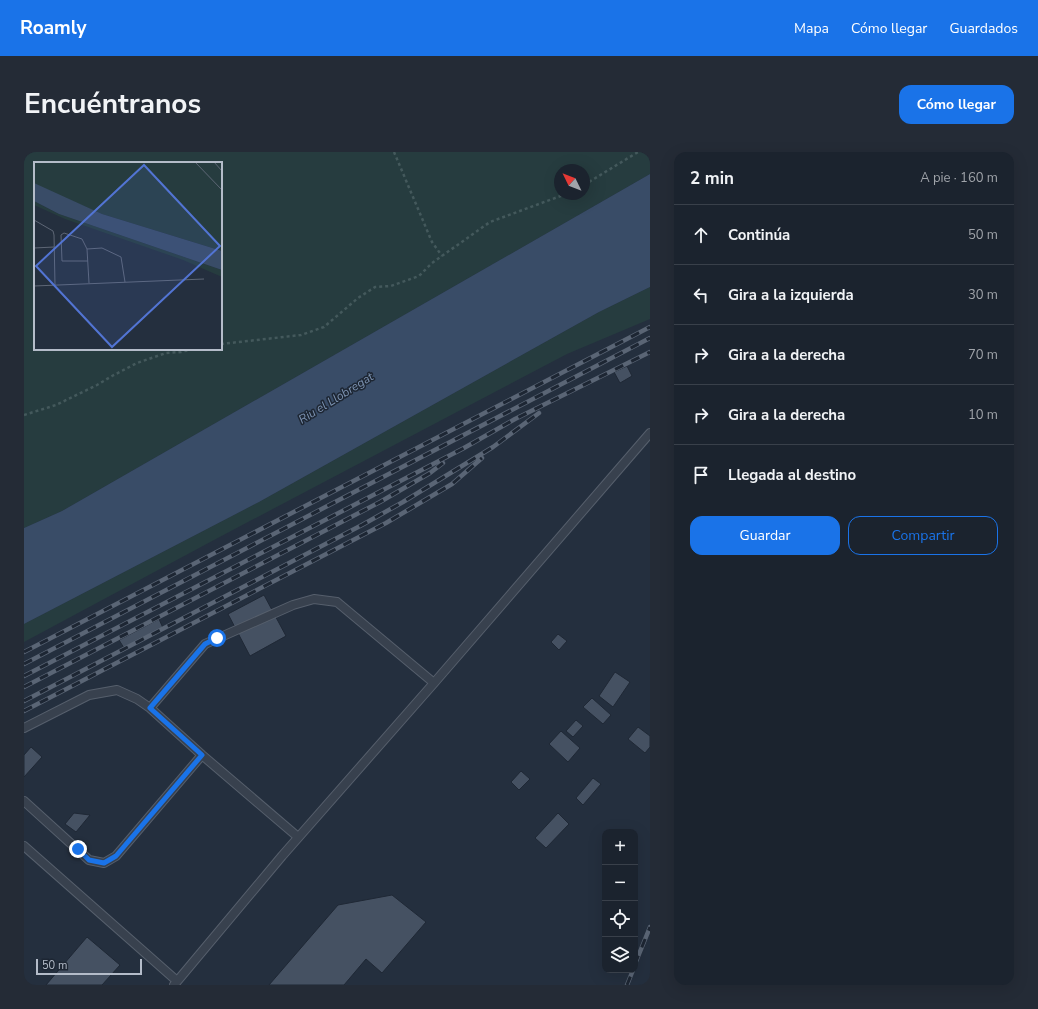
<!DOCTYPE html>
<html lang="es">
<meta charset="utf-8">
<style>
:root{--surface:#1b232e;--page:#242b36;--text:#f1f3f6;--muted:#a0a4aa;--line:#39404a;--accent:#1a73e8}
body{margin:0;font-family:"Nunito Sans",sans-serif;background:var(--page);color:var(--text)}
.controls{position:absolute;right:12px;bottom:12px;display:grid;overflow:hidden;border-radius:8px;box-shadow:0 4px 16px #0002}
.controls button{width:36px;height:36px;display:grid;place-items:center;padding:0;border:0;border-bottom:1px solid var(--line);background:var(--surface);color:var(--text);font:20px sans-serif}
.compass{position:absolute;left:530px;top:12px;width:36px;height:36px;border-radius:50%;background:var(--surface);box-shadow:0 4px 16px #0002;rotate:313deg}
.scale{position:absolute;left:12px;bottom:10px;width:106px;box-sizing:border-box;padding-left:4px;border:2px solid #b4bcc9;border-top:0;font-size:11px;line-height:14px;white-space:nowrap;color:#b4bcc9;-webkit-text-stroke:3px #1d2633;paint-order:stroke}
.stop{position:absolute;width:12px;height:12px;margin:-9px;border:3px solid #1a73e8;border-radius:50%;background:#fff}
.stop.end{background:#1a73e8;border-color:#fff;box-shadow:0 1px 4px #0008}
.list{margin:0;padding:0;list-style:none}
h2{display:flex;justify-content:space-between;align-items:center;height:52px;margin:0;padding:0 16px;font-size:17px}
h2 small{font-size:13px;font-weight:400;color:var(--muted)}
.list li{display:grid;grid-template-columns:26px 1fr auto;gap:12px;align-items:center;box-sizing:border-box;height:60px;padding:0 16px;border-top:1px solid var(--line)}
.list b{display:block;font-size:15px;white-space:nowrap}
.list em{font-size:13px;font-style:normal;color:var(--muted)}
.actions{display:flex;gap:8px;padding:12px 16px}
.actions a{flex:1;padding:9px 0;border:1px solid var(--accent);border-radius:12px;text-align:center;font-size:14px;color:var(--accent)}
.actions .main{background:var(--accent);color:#fff}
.icon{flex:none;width:22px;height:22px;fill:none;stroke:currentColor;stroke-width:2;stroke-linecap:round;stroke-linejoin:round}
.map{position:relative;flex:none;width:626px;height:833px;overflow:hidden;border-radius:12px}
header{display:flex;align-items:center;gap:24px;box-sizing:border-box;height:56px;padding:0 20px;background:var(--accent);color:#fff}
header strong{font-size:19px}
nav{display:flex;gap:22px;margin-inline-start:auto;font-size:14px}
.intro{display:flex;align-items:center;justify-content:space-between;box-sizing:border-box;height:96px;padding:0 24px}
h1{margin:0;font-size:28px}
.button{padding:10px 18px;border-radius:12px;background:var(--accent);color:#fff;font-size:14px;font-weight:700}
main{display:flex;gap:24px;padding:0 24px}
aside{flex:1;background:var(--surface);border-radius:12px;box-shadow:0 4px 16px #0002}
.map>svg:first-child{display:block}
.green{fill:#263c3f;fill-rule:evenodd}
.water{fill:#394c67}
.building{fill:#455162;stroke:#1f2835}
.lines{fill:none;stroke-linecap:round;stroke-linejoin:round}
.lane-casing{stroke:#565f6c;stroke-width:10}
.path{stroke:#44595c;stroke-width:2.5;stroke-dasharray:3 3;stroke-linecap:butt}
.lane{stroke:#38414e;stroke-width:8}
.rail-casing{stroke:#5a6575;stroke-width:4.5}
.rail{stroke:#1d2633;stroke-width:3;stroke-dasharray:9;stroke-linecap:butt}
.route{stroke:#1a73e8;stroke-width:5}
.labels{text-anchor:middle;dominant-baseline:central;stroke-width:3;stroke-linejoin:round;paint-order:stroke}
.water-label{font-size:12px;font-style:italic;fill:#7c92b1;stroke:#1d2633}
.inset-road{fill:none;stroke:#5e6776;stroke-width:1}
.view{fill:#5274d3;fill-opacity:0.15;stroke:#5274d3;stroke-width:2}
.inset-edge{fill:none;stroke:#b4bcc9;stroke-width:2}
</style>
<header>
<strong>Roamly</strong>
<nav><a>Mapa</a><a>Cómo llegar</a><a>Guardados</a></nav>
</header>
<div class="intro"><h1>Encuéntranos</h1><a class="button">Cómo llegar</a></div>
<main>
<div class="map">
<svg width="626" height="833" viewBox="0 0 626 833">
<rect width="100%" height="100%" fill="#242f3e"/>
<path class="green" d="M0,0H626V22L38,359L0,376ZM11,11H197V197H11ZM536,18H560V42H536Z
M626,135V167L543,202L190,388L0,490V472L235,350L575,160Z"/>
<path class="water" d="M626,22V135L575,160L235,350L0,472V376L38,359Z"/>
<path class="building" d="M603,214L608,224L596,231L590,220Z
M240,443L262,484L226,504L204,462Z
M135,467L139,476L100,496L95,488Z
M534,482L543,489L535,498L527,490Z
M591,520L606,530L589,555L575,544Z
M568,546L587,563L579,572L559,555Z
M552,568L559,574L549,585L542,579Z
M614,575L626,584V595L621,601L604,587Z
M537,579L556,596L544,610L525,592Z
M7,595L18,605L0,625V603Z
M497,619L506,627L495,638L487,630Z
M569,626L577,632L559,653L552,646Z
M50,661L66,663L52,680L41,672Z
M534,661L545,672L522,696L511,686Z
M368,743L402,770L358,821L342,807L320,833H245L314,753Z
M63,785L96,813L78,833H22Z"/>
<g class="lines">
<defs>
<path id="lane" d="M126,556L178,603L274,685
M0,576L65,543L93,538L113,547L126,556L181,492L269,453L290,447L313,450L410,531
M0,649L65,708L80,711L92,704L178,603
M0,694L153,829
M150,833L258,704L410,531L626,281"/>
</defs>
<use href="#lane" class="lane-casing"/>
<path class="path" d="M370,0L408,90L418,104
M560,33L614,0
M197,192L277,183L300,175L334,146L351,135L367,134L395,124L408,111L466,70L542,42
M0,263L32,253L73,233L88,224L113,211L142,201L157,200L169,197"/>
<use href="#lane" class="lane"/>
<defs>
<path id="rail" d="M0,500L626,175
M0,512L626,186
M0,524L440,296L491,267L626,200
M0,535L356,350L406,321L419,311
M0,549L338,373L379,350L469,295L515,261
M0,559L362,371L428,332L458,306
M611,812L626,775
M603,833L609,818"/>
</defs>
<use href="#rail" class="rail-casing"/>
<use href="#rail" class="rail"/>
</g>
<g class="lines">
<path class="route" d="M54,697L65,708L80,711L92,704L178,603L126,556L181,492L193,486"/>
</g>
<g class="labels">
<g class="water-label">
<text transform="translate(312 246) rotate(-32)">Riu el Llobregat</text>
</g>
</g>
<g transform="translate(10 10)">
<rect width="188" height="188" fill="#242f3e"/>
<path d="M0,0H188V89L68,52L3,24L0,21ZM0,39L25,52L188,108V115L149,98L31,57L0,43Z" fill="#263c3f"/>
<path d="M0,21L68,52L188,89V108L25,52L0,39Z" fill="#394c67"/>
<path class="inset-road" d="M161,0L188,28M180,0L188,9M0,58L19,69L20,73L21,123M0,86L20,85M53,87L55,121M54,99H28L27,73L30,71L48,77L53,87L68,86L87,95L91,120M0,124L170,117"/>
<path class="view" d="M110,3L186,84L78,185L2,104Z"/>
<rect width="188" height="188" class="inset-edge"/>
</g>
</svg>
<div class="controls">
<button>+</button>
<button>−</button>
<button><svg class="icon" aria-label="locate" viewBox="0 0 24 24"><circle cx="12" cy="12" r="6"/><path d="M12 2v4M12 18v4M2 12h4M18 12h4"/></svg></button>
<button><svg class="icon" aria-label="layers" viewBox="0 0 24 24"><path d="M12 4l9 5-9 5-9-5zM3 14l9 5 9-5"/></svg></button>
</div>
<svg class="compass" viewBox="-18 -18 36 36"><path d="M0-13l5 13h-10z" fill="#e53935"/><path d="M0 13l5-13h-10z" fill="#a0a4aa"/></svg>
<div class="scale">50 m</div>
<div class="stop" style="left:193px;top:486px"></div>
<div class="stop end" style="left:54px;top:697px"></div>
</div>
<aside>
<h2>2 min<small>A pie · 160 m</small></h2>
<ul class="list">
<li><svg class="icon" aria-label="ahead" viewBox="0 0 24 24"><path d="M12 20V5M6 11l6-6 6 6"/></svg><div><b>Continúa</b></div><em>50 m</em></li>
<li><svg class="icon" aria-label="left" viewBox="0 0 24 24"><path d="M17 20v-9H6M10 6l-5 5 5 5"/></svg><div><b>Gira a la izquierda</b></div><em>30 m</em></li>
<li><svg class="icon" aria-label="right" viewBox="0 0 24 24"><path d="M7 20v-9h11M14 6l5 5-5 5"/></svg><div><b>Gira a la derecha</b></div><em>70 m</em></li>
<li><svg class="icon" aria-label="right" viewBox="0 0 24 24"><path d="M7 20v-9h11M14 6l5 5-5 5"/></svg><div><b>Gira a la derecha</b></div><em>10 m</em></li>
<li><svg class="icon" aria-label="arrive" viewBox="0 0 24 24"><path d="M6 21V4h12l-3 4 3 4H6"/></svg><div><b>Llegada al destino</b></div></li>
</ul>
<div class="actions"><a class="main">Guardar</a><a>Compartir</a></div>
</aside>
</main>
